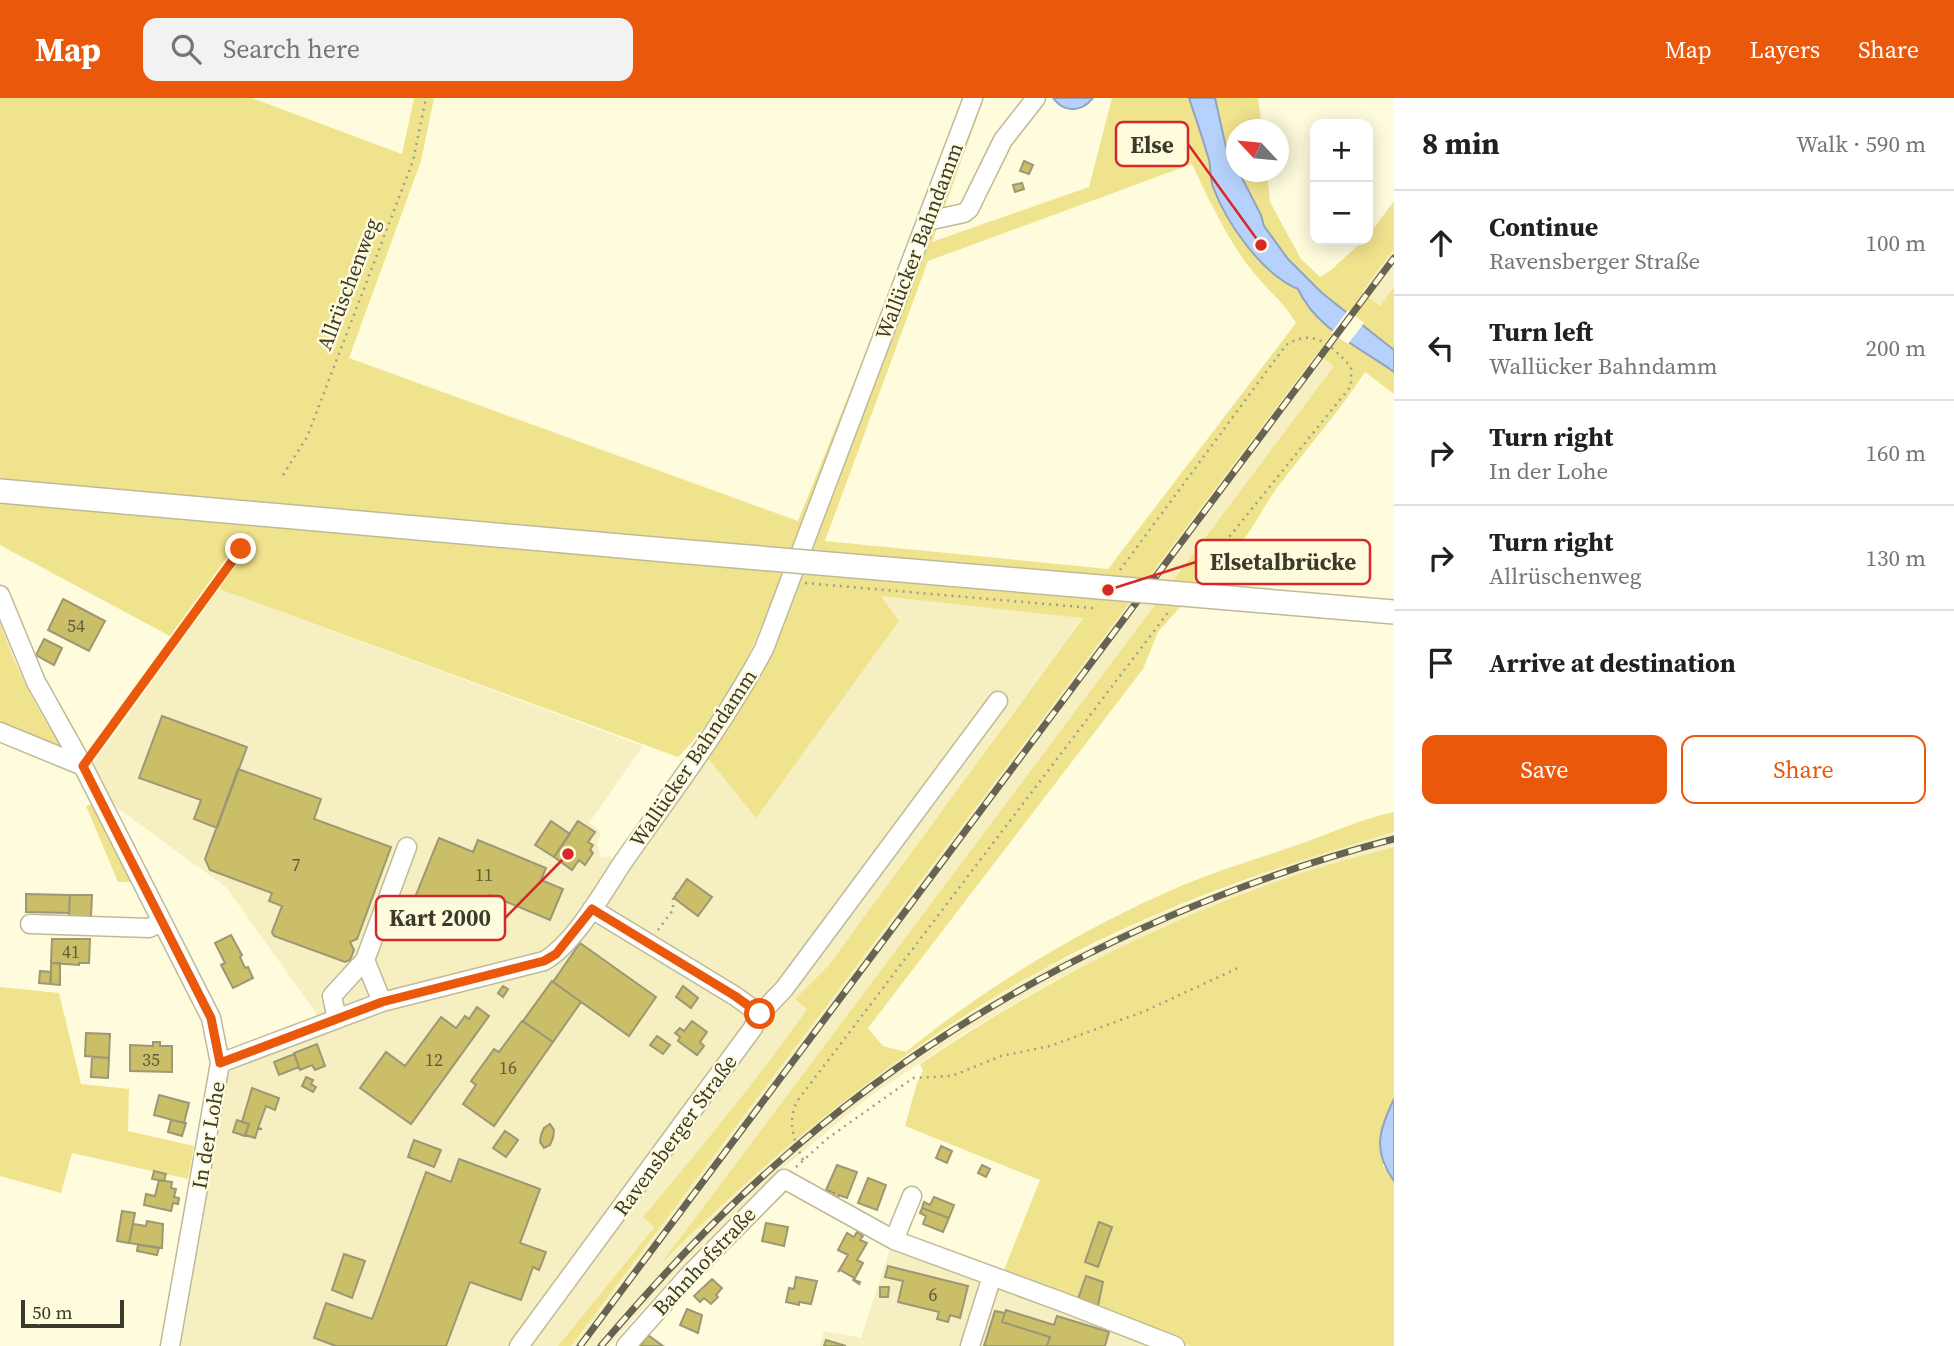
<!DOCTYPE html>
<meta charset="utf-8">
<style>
:root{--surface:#fff;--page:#f2f2f2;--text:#202124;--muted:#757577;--line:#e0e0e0;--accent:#ea580c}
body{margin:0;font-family:"Source Serif 4",serif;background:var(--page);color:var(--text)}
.controls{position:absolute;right:21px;top:21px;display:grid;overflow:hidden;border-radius:14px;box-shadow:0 4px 18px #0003}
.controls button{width:63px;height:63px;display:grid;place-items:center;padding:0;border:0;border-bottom:2px solid var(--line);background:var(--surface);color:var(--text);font:35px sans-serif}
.compass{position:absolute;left:1226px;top:21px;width:63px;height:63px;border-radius:50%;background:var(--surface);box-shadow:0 4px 18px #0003;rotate:296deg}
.scale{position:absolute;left:21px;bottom:18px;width:103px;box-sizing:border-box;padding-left:7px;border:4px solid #3c3a2c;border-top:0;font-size:19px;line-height:24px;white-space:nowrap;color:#3c3a2c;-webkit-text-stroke:5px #fffbdd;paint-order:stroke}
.stop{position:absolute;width:21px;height:21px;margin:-16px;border:5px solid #ea580c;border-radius:50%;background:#fff}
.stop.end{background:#ea580c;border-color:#fff;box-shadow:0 2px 7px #0008}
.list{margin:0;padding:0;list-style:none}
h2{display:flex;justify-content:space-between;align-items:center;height:91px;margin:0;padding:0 28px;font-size:30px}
h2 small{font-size:23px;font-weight:400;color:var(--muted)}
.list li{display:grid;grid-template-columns:46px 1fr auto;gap:21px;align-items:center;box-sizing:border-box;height:105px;padding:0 28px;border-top:2px solid var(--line)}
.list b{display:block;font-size:26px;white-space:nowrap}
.list p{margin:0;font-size:23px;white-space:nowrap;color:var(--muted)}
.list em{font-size:23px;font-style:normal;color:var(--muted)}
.actions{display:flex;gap:14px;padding:21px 28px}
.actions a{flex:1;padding:16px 0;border:2px solid var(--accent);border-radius:14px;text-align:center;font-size:24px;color:var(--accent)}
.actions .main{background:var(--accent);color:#fff}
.icon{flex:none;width:38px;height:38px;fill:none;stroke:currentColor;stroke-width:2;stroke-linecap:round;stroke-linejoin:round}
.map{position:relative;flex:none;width:1394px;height:1248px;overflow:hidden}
header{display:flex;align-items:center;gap:42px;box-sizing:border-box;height:98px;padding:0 35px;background:var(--accent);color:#fff}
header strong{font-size:33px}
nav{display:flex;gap:38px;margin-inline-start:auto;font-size:24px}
.search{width:490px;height:63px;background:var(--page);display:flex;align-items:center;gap:18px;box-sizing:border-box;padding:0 24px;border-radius:14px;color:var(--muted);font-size:26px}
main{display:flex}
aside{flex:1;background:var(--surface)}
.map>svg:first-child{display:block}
.built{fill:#f5efc1}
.green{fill:#f0e38e;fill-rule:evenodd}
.water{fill:#b6d1fb;stroke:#91a4bd;stroke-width:2}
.pier{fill:#fffbdd}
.building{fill:#cbbe68;stroke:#9c9774;stroke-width:2}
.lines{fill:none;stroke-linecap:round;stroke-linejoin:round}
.minor-casing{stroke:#bfba96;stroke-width:21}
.major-casing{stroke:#bfba96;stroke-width:26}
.path{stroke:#a29f88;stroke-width:2.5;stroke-dasharray:2 5;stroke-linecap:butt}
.minor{stroke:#fff;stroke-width:18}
.major{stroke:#fff;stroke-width:23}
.rail-casing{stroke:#666352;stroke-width:7}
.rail{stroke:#fffbdd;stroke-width:4.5;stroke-dasharray:13;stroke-linecap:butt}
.major-bridge-casing{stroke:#bfba96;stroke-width:26;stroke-linecap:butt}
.major-bridge{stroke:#fff;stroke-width:23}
.route{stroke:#ea580c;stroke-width:9}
.labels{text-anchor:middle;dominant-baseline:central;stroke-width:5;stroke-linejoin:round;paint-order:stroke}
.number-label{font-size:18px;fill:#605b3b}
.street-label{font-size:21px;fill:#3c3a2c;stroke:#fffbdd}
.leader{fill:none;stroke:#d62828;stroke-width:2.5}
.callout-dot{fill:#d62828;stroke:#fffbdd;stroke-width:2.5}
.callout{fill:#fffbdd;stroke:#d62828;stroke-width:2.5}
.callout-label{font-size:23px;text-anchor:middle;font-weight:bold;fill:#3c3a2c}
</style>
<header>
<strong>Map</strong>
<div class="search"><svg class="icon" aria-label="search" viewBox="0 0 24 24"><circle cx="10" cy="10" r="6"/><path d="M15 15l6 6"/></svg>Search here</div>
<nav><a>Map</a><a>Layers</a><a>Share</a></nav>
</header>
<main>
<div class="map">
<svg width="1394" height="1248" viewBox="0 0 1394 1248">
<rect width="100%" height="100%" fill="#fffbdd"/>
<path class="built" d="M1394,151V189L1380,208L1362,194Z
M1317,255L1335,267L666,1162L718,1109L803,1035L862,987L961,921L1040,873L1159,816L1305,760L1394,734V749L1362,757L1219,806L1164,828L1048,886L963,936L869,999L771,1080L692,1157L609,1248H571Z
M219,491L643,648L589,725L601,734L597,746L601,760L609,758L619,766L615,792L706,658L756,720L880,498L1083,519L828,868L795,901L807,911L771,963L722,1026L644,1118L654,1128L558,1248H175L227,970L319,919L226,789L105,701L91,669Z
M891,1148L1066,1199L1190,1248H820L824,1233L861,1240Z"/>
<path class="green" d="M0,0H252L402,56L414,0H434L421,63L349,260L798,423L965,8L964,0H984L932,144L1089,89L1112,0H1189C1196,21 1203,41 1209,62C1211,71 1210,81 1213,89C1227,126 1262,176 1298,191L1305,206L1394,274V296L1365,274C1338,315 1306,351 1277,390C1260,412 1249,444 1225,458L1158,534L1143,571L868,930L883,948L906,954C988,887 1085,829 1183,787C1219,772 1257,761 1294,748C1328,737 1359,721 1394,714V734C1273,769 1151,811 1040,873C899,951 773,1053 660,1167L1334,268L1317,255L571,1248H558L654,1129L643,1119C700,1051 756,984 807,911L795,901L828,868L1083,520L881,498L899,523L756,720L706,658L762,574L782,519L766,518C745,570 718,619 678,659L219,491L246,452L234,450L170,538L0,447ZM1192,66C1208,100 1230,147 1254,175C1269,194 1283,203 1296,225L1108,471L825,443L928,163Z
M1215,0H1258L1262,31L1237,32L1236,69L1226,49Z
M1239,74H1267L1270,104L1301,161L1320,179L1331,172L1364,142H1368V138L1394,103V151L1362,194L1380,208L1394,189V252L1322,195L1288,161L1264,128L1261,117Z
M0,525C17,572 36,612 65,653L0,625Z
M92,706L96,709L135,784H118L86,708Z
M1394,749V1001L1382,1027L1383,1068L1394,1083V1248H1190L1002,1177L1040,1082L905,1028L917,985L923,973L920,966C1064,869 1224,790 1394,749Z
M0,889L59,895L81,986L129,991L128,1033L194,1048L188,1081L72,1055L61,1095L0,1078Z"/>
<path class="water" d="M1053,0H1093C1081,15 1064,15 1053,0Z
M1189,0H1215L1226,49L1237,74H1239L1261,117L1264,128L1288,161L1322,195L1394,252V274C1361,250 1316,231 1298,191C1262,176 1227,126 1213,89C1210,81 1211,71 1209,62C1203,41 1196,21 1189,0Z
M1394,1001V1083C1372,1052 1379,1033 1394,1001Z"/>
<path class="pier" d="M1348,212L1364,225L1348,246L1331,235Z"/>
<path class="building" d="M1024,63L1033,67L1029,76L1020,73Z
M1022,85L1024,91L1015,94L1013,87Z
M63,501L105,523L89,553L48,532Z
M44,541L62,550L54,567L36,557Z
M162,618L247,649L217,730L194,721L201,702L139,680Z
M238,671L321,701L314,721L391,749L357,841L350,844L354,852L350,862L345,864L274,838L272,834L282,808L269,803L272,795L210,772L205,761Z
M551,723L570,736L554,759L535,747Z
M578,723L595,734L588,744L593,747L590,752L593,755L585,767L579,762L572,772L554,759Z
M439,740L473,754L478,742L546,770L541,782L563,791L550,822L490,797L484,811L461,802L454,819L414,802Z
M687,781L712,799L698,818L674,800Z
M26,796L70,797L69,815L26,814Z
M70,797H92L91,819H69Z
M231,837L242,857L240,859L245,870L248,869L253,880L233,890L221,867L225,865L215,845Z
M52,841H90L89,865H79V867L51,865Z
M580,845L656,899L629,938L553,884Z
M51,865H60V887L51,886Z
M40,873L51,874L50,886L39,885Z
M552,883L581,904L553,944L523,923Z
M503,888L508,891L503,899L498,895Z
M683,888L698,900L691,910L676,899Z
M477,909L489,918L411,1026L360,990L386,954L405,968L441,919L456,930L465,918L469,921Z
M522,923L553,944L494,1028L463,1006L476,987L471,983L494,951L499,954Z
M692,923L707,934L700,944L704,948L697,957L678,943L680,939L675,935L680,930L684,933Z
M86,935L110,936L109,960L85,958Z
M657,938L670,947L663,956L650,947Z
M153,944H160V948H172V974L130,973V947L153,948Z
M317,946L325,968L315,972L312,967L300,972L294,955Z
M294,956L299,969L279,977L274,964Z
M92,959L109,960L108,980L91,979Z
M306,979L313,982L311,986L316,989L313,994L302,988Z
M252,990L279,1000L275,1012L266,1008L258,1030L262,1031H258L255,1040L245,1037L249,1026L242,1024Z
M159,997L189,1005L184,1025L154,1017Z
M171,1022L186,1025L182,1038L168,1034Z
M237,1022L249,1026L245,1038L233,1034Z
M550,1026L554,1032L553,1040L550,1047L544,1050L540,1044L541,1037L544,1030Z
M505,1033L518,1042L506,1059L493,1050Z
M414,1042L441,1052L434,1069L408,1059Z
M941,1048L952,1053L947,1065L936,1060Z
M459,1061L540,1091L520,1145L546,1154L539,1172L533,1169L521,1202L470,1184L446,1248H336L314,1240L326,1205L372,1221L426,1074L451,1084Z
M837,1067L857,1074L847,1100L839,1097L837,1102L832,1099L834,1095L826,1092Z
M982,1067L990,1071L986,1079L978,1075Z
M154,1073L166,1076L164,1083L152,1081Z
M868,1080L886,1087L877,1112L858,1105Z
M159,1082L172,1084L171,1090L176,1091L174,1099L179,1100L178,1106L173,1105L171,1113L144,1107L146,1096L155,1098Z
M934,1099L954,1107L949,1120L922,1110L924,1104L930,1107Z
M922,1110L949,1120L943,1134L923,1126L926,1118L920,1115Z
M122,1113L135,1115L129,1145L117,1143Z
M147,1123L163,1126L162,1150L129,1145L133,1126L146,1128Z
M1099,1124L1112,1129L1098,1169L1085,1164Z
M766,1125L788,1129L784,1148L762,1143Z
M857,1134L863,1138L860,1142L867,1145L857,1162L863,1165L854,1182L860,1184L859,1186L853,1182L854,1180L840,1172L838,1174L848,1157L838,1152L847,1135L854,1139Z
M138,1147L159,1150L157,1157L137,1153Z
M344,1156L365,1163L352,1200L332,1192Z
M888,1168L968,1188L960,1220L950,1217L948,1224L937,1221L939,1214L898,1204L903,1183L885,1179Z
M1086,1178L1103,1184L1098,1208L1078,1201Z
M796,1179L817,1183L811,1206L799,1204V1207L786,1204L789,1190L794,1191Z
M712,1181L722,1190L716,1197L718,1199L711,1206L704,1200L700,1204L694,1198Z
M880,1189H889L888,1199H880Z
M687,1211L702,1217L698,1235L680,1227Z
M1006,1212L1054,1227L1057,1218L1109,1234L1105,1248H1047L1050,1239L1002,1224Z
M995,1213L1005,1215L1002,1224L1050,1239L1047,1248H984Z
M648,1237L663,1248H640Z
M826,1242L846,1248H824Z"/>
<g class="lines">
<defs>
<path id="minor" d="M927,123L964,115L969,111L1003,42L1036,0
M0,497L36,584L83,668L211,920L220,965L170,1248
M0,634L83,668
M30,826L149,830L162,824
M382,904L365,862L407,749
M760,916L784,891L998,603
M337,921L332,898L365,862
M220,965L382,904L544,863C575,845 603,794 623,764C672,694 724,626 764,551L973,0
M894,1142L912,1098
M519,1248L753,930L760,916L735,898L592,811
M626,1248L689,1177L784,1081L894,1142L1065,1205L1175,1248
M970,1248L992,1178"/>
<path id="major" d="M0,393L677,453"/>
</defs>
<use href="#minor" class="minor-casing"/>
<use href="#major" class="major-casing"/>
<path class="path" d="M283,377L307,339L413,63L426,0
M1120,472L1286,247C1314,229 1332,248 1351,269V288L1196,480
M805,485L1092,510L1095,505
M93,654L241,451
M658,832L673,812V800L678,793
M803,1062C794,1041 786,1024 798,1002L1170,512
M796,1069L828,1040L913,980L952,978L1001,958L1050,948L1145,913L1238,870"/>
<use href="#minor" class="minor"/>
<use href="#major" class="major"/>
<defs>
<path id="rail" d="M580,1248L1394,160
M601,1248C655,1185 711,1124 773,1069C948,911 1167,801 1394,741"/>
</defs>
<use href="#rail" class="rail-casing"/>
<use href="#rail" class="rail"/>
<defs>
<path id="major-bridge" d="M677,453L1394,514"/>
</defs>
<use href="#major-bridge" class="major-bridge-casing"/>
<use href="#major-bridge" class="major-bridge"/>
</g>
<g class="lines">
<path class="route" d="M241,451L83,668L211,920L220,965L382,904L544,863L556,856L592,811L735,898L760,916"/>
</g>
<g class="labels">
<g class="number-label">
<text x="76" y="527">54</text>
<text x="296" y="766">7</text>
<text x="484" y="776">11</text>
<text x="71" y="853">41</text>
<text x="151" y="961">35</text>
<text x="434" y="961">12</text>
<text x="508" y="969">16</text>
<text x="933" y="1196">6</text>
</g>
<g class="street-label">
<text transform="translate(919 143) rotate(-69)">Wallücker Bahndamm</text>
<text transform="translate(348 186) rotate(-69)">Allrüschenweg</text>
<text transform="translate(693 660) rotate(-56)">Wallücker Bahndamm</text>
<text transform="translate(208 1037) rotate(-80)">In der Lohe</text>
<text transform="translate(675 1037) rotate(-54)">Ravensberger Straße</text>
<text transform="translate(704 1163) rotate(-47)">Bahnhofstraße</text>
</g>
</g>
<path class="leader" d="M1261 147L1188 46M1108 492L1196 464M568 756L505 820"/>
<g class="callout-dot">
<circle cx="1261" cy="147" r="7"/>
<circle cx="1108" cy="492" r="7"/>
<circle cx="568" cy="756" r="7"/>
</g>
<g class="callout">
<rect x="1116" y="24" width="72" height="44" rx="7"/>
<rect x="1196" y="442" width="174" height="44" rx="7"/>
<rect x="376" y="798" width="129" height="44" rx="7"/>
</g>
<g class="callout-label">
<text x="1152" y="55">Else</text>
<text x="1283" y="472">Elsetalbrücke</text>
<text x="440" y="828">Kart 2000</text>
</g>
</svg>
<div class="controls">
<button>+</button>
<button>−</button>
</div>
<svg class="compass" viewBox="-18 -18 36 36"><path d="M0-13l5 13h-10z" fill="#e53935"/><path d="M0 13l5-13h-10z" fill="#757577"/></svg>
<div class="scale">50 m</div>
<div class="stop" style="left:760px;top:916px"></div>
<div class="stop end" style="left:241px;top:451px"></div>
</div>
<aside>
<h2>8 min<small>Walk · 590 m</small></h2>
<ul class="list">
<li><svg class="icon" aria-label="ahead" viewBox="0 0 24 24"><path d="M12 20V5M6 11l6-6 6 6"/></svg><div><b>Continue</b><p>Ravensberger Straße</p></div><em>100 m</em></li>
<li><svg class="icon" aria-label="left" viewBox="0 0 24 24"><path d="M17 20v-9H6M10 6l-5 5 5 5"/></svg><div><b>Turn left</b><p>Wallücker Bahndamm</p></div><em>200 m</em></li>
<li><svg class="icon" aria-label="right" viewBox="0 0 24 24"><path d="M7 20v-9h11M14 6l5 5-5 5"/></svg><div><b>Turn right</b><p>In der Lohe</p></div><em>160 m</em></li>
<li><svg class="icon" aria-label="right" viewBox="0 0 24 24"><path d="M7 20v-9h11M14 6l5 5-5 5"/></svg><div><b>Turn right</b><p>Allrüschenweg</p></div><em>130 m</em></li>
<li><svg class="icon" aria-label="arrive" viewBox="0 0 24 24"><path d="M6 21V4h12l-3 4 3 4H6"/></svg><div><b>Arrive at destination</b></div></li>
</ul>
<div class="actions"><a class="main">Save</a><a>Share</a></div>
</aside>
</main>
